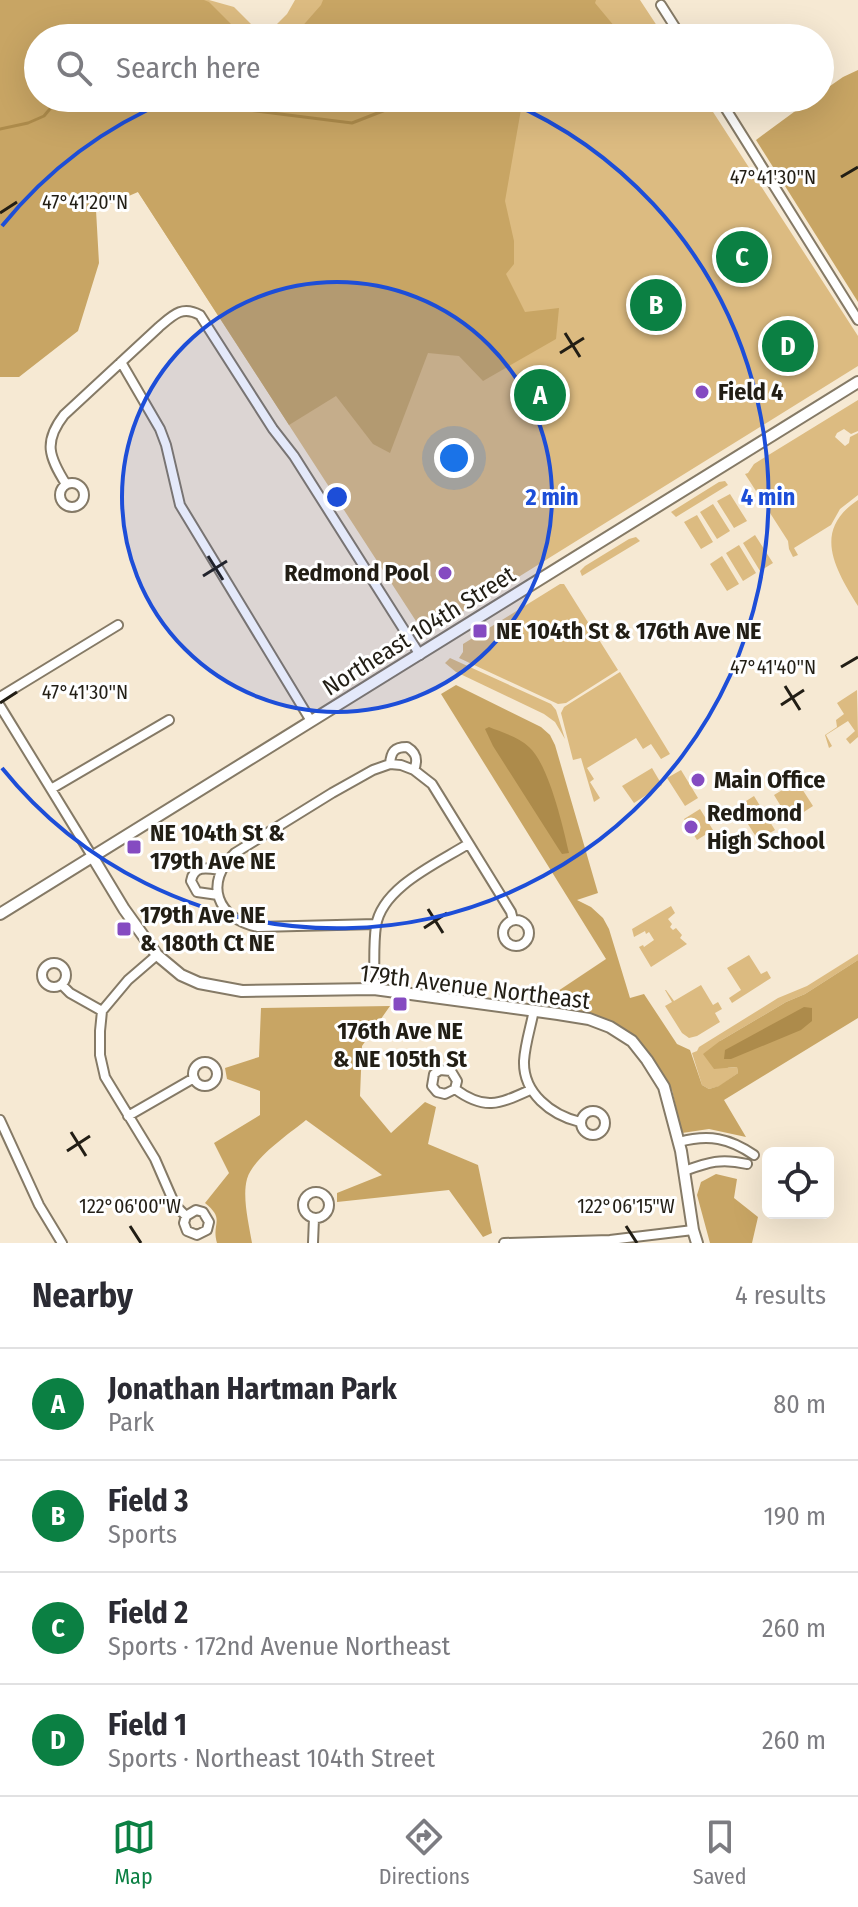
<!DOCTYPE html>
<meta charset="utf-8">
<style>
:root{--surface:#fff;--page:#f2f2f3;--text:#2b2b33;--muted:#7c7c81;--line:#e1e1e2;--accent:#0b8043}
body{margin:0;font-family:"Fira Sans Condensed",sans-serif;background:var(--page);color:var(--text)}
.controls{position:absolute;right:24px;bottom:24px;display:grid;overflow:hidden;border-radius:12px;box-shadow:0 8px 32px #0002}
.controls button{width:72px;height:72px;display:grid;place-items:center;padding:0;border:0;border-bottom:2px solid var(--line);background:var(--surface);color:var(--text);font:40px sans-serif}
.you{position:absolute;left:454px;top:458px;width:28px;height:28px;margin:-20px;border:6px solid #fff;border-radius:50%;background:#1a73e8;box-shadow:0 0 0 12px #1a73e833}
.badge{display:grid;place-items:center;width:52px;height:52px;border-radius:50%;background:var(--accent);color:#fff;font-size:26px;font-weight:700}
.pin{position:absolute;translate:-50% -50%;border:4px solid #fff;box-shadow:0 2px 8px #0006}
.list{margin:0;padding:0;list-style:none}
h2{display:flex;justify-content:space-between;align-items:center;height:104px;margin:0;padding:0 32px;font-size:34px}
h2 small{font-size:26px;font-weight:400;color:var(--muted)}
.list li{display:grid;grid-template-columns:52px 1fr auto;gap:24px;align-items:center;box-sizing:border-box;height:112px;padding:0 32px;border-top:2px solid var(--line)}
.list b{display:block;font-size:30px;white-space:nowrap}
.list p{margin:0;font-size:26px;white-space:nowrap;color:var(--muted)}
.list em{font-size:26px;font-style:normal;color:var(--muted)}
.icon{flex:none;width:44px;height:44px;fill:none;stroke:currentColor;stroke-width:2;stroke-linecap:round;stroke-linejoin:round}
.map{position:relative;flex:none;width:858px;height:1243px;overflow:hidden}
.search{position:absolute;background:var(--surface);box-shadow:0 8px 32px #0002;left:24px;right:24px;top:24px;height:88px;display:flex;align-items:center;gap:20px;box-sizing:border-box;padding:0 28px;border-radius:44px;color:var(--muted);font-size:30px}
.sheet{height:552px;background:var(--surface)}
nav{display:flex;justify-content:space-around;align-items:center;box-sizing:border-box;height:112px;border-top:2px solid var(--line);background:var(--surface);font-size:22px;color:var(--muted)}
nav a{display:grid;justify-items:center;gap:4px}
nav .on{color:var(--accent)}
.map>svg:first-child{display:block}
.green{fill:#dcbb81}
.forest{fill:#c8a564}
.water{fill:#ad8b4b}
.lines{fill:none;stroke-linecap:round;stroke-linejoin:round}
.stream{stroke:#ad8b4b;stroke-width:3}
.minor-casing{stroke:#857a66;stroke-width:12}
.tertiary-casing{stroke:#857a66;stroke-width:14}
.minor{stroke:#fff;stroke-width:8}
.tertiary{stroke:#fff;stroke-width:10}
.ticks{fill:none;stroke:#221e15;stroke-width:3}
.ring{fill:none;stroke:#1d4ed8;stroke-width:4}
.poi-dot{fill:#854bc1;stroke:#fff;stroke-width:3}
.labels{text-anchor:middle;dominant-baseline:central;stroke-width:6;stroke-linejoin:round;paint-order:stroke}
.poi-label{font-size:24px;font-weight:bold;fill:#221e15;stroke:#fff;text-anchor:start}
.street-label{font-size:24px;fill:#221e15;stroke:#fff}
.ticks-label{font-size:20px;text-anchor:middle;fill:#221e15;stroke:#fff;stroke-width:6;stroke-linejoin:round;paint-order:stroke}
.centre{fill:#1d4ed8;stroke:#fff;stroke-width:4}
.ring-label{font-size:24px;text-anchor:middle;font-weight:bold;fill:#1d4ed8;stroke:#fff;stroke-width:6;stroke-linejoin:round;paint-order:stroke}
</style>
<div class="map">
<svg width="858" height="1243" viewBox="0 0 858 1243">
<rect width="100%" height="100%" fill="#f6e9d3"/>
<path class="green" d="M49,0H209L234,7L264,37L287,14L295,0H334L359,38H38L37,44L38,26Z
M446,0H640L665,38H385Z
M289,98H704L858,336V366L425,635L138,192Z
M858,400V431L851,434L844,429L837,433L835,437L845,446L849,443L850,437L858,433V495L840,509L831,525L794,548L798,555L793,557L789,549L788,541L745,474L748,473L754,464Z
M725,481L728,485L676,517L671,512L719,482Z
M730,494L747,521L734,528L717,501Z
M858,500V606C836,570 811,531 858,500Z
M713,504L730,531L717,539L700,512Z
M697,515L713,542L701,549L684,522Z
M755,535L773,563L760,571L743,543Z
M636,537L640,541L582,576L580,571L585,566L629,539Z
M739,545L756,573L743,581L726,553Z
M722,556L739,584L727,591L710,564Z
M560,584H564L618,670L566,703L558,704L459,658L463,652V644Z
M450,658L551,704L556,710L565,739L555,722L544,714L456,672L445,663Z
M620,672L670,754L661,759L651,744L643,749L636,738L587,768L594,779L590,782L600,798L594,802L581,758L573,760L561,713L564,707Z
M857,690L858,737L850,744L846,739L855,731L848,721L826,735L832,746L829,748L825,735L837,727L836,720L844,714L837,703Z
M652,768L662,785L634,803L622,786Z
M681,770L698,798L685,806L667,778Z
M797,781L813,806L790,821L774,795Z
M754,796L775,830L758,840L741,813L725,823L721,817Z
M700,809L713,830L697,840L684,819Z
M671,906L675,913L668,919L672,924L670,927L673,930L676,928L682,935L680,938L687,944L651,967L639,947L643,945L644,947L654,940L649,932L646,934L645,931L634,937L632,929Z
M858,954V960L805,994L786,1002L720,1041L728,1068L737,1067L738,1073L720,1086L709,1089L702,1085L692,1053L697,1051L699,1047L778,998L807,986Z
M749,955L761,974L767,971L771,978L732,1003L729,998L741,990L727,968Z
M701,985L713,1005L718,1002L722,1009L715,1013L720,1022L697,1036L689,1038L682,1033L665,1006L672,1002L665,990H666L674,1001Z"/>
<path class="forest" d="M0,0H204L209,2L245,38H38V98H523L505,201L514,241V264L506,274L525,312L559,308L556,339L483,381L459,356L428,353L390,453L373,444L336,396L289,425L138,192L96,210L99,263L78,331L19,377H0Z
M323,0H596L595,3L615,27L611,38H578L534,31L533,38H292L321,5Z
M858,70V302L756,140L813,98H820V93L843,77Z
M456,685L541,727L550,735L555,745L598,893L577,900L591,907L603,918L609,929L630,998L644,994L677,1044L690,1050L702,1085L709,1089L719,1086L738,1073L737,1067L714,1069L703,1054L720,1041L786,1002L805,994L858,960V1018L724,1100L746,1137L709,1129L682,1133L672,1090L650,1054L626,1030L596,1015L540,1003L606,959L441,694Z
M390,1006L362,1046L360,1096L391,1133L425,1102L436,1107L428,1144L478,1165L492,1233L483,1237L449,1190L337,1202V1193L382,1175L306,1120C289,1134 253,1158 247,1179C242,1197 249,1225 252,1243H217C211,1223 226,1220 205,1203L229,1173L214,1143L260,1115V1091L227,1079L225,1068L259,1057L261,1008Z
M716,1174L737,1179L734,1198L758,1217L752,1243H710L697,1195L701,1182Z"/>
<path class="water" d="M489,727C501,732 519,737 529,747C549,765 563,827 569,853L562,854L558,848L493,746L485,729Z
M804,1007L812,1008V1021L801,1030L731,1059H724L725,1050Z"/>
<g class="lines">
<path class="stream" d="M481,38L487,33
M177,98L241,109L352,123L388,109L404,98
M0,129L28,123L44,116L59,98"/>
<defs>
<path id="minor" d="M661,5L682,38
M719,98L858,320
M121,362L160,429L166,445L180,505L311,721
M60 495a12 12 0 1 1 24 0a12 12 0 1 1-24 0Z
M66,484C49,457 43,442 64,415L159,327C173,315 182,305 200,315L273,429L294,456L420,655
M0,697L118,625
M0,706L92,856
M390,764C391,752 394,747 407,747C417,753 418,760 414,770
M51,789L169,720
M218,895L197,892L191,881C194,865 207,868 220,870
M503 933a13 13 0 1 1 26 0a13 13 0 1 1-26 0Z
M376,924L258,927C217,919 203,883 235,853L332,793L373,770L390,764L401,765L414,770L432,784L511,912L513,920
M42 975a12 12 0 1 1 24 0a12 12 0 1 1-24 0Z
M62,985L70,993L102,1011L100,1031V1055L105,1077L155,1159L175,1205L186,1216L184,1223L187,1231L197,1235L207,1230L209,1222L203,1212L196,1210L186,1216
M374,989C375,968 373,946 376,926C382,887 438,863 468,844
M534,1010C531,1026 525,1044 524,1061C523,1093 551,1115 580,1122
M102,1011L128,980L157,955
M193 1074a12 12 0 1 1 24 0a12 12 0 1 1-24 0Z
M455,1089L445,1094L437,1092L432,1086L434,1074L440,1070L451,1071L457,1081L455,1089C485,1111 499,1104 530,1090
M581 1123a12 12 0 1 1 24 0a12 12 0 1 1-24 0Z
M128,1116L194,1078
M0,1120L39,1205L62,1243
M679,1142C709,1134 729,1138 754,1155
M684,1171C709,1162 721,1158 747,1164
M303 1205a13 13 0 1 1 26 0a13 13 0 1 1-26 0Z
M313,1243L314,1218
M504,1243L610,1240L693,1230"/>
<path id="tertiary" d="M92,856L124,909L157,955L181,975L199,983L242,991L374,989L558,1014L589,1019L610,1027L632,1041L647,1060L664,1087L681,1151L693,1230L697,1243
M0,914L858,382"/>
</defs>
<use href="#minor" class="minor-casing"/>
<use href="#tertiary" class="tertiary-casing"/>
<use href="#minor" class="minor"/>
<use href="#tertiary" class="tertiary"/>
</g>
<path class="ticks" d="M841,177L858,167M0,213L17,202M565,333L580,357M560,353L584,338M208,556L223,580M203,576L227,561M841,667L858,657M785,686L800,710M0,703L17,692M781,705L804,690M428,909L443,933M424,928L447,913M71,1132L86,1156M67,1151L90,1136M130,1226L141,1243M626,1226L637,1243"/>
<circle cx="337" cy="497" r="215" fill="#1d4ed8" fill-opacity=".12"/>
<g class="ring">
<circle cx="337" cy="497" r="215"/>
<path d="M2 226A431 431 0 0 1 172 99M502 99A431 431 0 1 1 2 768"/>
</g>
<g class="poi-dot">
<circle cx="702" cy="392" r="8"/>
<circle cx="445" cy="573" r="8"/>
<rect x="472" y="623" width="16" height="16" rx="4"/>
<circle cx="698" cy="780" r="8"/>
<circle cx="691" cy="827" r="8"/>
<rect x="126" y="839" width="16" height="16" rx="4"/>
<rect x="116" y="921" width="16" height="16" rx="4"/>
<rect x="392" y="996" width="16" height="16" rx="4"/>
</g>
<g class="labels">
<g class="poi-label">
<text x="718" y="392">Field 4</text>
<text x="429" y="573" text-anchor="end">Redmond Pool</text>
<text x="496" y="631">NE 104th St &amp; 176th Ave NE</text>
<text x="714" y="780">Main Office</text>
<text x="707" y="813">Redmond<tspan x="707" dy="28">High School</tspan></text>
<text x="150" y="833">NE 104th St &amp;<tspan x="150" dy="28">179th Ave NE</tspan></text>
<text x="140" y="915">179th Ave NE<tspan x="140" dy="28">&amp; 180th Ct NE</tspan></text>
<text x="400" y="1031" text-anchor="middle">176th Ave NE<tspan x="400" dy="28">&amp; NE 105th St</tspan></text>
</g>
<g class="street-label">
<text transform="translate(419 631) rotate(-32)">Northeast 104th Street</text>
<text transform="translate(475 987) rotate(7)">179th Avenue Northeast</text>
</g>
</g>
<g class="ticks-label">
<text x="773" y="184">47°41'30"N</text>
<text x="85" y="209">47°41'20"N</text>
<text x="773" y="674">47°41'40"N</text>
<text x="85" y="699">47°41'30"N</text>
<text x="130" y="1213">122°06'00"W</text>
<text x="626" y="1213">122°06'15"W</text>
</g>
<circle cx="337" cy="497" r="12" class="centre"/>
<g class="ring-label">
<text x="552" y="505">2 min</text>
<text x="768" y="505">4 min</text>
</g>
</svg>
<div class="controls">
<button><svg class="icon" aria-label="locate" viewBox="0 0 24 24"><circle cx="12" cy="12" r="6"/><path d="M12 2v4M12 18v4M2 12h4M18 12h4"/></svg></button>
</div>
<div class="you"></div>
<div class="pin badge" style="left:540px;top:395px">A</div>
<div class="pin badge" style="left:656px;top:305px">B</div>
<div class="pin badge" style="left:742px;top:257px">C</div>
<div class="pin badge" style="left:788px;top:346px">D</div>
<div class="search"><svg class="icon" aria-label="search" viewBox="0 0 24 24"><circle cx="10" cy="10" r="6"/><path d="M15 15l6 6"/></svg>Search here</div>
</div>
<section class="sheet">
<h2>Nearby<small>4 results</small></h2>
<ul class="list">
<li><span class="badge">A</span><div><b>Jonathan Hartman Park</b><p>Park</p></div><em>80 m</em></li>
<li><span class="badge">B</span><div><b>Field 3</b><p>Sports</p></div><em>190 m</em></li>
<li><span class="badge">C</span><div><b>Field 2</b><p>Sports · 172nd Avenue Northeast</p></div><em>260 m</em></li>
<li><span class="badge">D</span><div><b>Field 1</b><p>Sports · Northeast 104th Street</p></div><em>260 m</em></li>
</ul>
</section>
<nav>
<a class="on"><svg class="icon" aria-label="map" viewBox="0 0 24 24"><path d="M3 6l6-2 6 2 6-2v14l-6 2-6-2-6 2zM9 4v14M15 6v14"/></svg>Map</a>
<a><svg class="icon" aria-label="directions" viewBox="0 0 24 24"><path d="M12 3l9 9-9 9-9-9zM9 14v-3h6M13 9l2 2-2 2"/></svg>Directions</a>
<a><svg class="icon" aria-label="saved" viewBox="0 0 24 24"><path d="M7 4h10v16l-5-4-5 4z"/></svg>Saved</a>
</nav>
